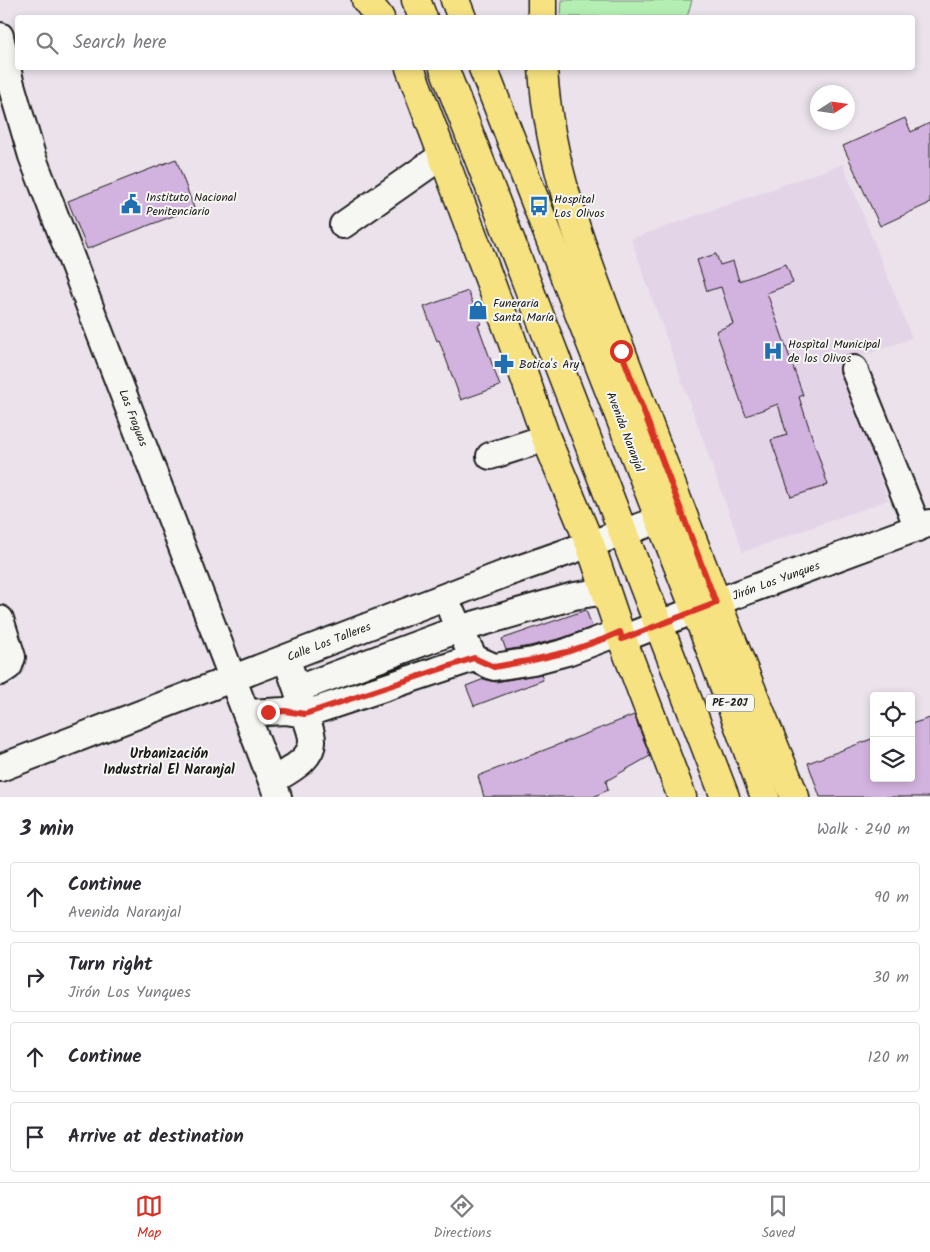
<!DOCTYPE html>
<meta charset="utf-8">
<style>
:root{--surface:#fff;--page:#f2f2f3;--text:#2b2b33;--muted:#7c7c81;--line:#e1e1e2;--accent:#d93025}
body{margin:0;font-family:Kalam,sans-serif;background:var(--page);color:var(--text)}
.controls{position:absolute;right:15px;bottom:15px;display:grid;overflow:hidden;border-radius:5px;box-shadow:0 2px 8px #0003}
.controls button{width:45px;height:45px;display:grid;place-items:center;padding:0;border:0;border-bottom:1px solid var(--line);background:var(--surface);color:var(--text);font:25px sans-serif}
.compass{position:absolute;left:810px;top:85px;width:45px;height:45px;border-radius:50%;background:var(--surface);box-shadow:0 2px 8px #0003;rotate:78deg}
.stop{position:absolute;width:15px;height:15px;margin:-11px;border:4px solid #d93025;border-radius:50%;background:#fff}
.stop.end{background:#d93025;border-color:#fff;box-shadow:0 1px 5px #0008}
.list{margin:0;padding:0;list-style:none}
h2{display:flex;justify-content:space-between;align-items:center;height:65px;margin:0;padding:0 20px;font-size:21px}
h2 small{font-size:16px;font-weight:400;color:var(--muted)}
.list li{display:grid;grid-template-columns:32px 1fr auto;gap:15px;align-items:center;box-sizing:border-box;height:70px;margin:0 10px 10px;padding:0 10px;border:1px solid var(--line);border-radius:5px}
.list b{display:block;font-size:19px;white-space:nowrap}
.list p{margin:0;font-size:16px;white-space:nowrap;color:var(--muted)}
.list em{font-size:16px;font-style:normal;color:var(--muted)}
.icon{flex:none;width:28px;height:28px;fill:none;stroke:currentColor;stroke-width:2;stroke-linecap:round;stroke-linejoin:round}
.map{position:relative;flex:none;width:930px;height:797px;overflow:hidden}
.search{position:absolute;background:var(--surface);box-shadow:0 2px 8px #0003;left:15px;right:15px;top:15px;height:55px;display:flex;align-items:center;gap:12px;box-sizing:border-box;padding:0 18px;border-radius:5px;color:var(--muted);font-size:19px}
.sheet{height:385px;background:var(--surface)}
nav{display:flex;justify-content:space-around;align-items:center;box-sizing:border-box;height:70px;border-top:1px solid var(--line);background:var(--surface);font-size:14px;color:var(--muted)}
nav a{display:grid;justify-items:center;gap:2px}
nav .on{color:var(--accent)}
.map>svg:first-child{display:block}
.built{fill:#e4d4e8}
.green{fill:#b4eeb3;stroke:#688568}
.building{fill:#d2b2de;stroke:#1c1c1c}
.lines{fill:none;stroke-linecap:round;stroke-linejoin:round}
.minor-casing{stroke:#1c1c1c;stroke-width:30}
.major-casing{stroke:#1c1c1c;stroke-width:31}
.highway-casing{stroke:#1c1c1c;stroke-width:31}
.minor{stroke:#f6f6f2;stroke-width:26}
.major{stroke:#f7e281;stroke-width:28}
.highway{stroke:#f7e281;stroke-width:28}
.route{stroke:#d93025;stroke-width:6}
.labels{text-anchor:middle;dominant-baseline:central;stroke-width:4;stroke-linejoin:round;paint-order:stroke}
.shield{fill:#f6f6f2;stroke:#5d5d5c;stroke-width:1}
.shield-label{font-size:11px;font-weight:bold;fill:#1c1c1c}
.poi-label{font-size:12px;fill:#1c1c1c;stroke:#f6f6f2;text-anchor:start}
.street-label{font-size:12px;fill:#1c1c1c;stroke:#f6f6f2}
.neighbourhood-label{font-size:14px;font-weight:bold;fill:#1c1c1c;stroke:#f6f6f2}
</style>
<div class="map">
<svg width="930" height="797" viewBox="0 0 930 797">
<rect width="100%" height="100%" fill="#ebe2ec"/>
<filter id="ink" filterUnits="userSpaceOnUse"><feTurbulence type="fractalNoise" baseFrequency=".02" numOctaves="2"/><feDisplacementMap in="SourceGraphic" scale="10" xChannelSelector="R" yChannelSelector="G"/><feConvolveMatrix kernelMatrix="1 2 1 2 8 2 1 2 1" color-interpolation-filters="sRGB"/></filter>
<g filter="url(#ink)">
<path class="built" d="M843,164L912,338L840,364L888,500L743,552L631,239Z"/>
<path class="green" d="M562,0H692L687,17H561Z"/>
<path class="building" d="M905,118L911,132L930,123V203L880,226L843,146Z
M176,159L194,208L87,249L68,201Z
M716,254L720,265L733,261L739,281L786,264L793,283L767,293L803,395L799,397L828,485L791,497L771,440L787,435L778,404L746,416L716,331L733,324L721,287L707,291L697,260Z
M468,291L481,324L478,325L500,386L461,400L439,340L437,341L424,307Z
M586,610L592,627L562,638L530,646L506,650L502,639Z
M541,674L543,680L474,706L466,686L484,679L496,682Z
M634,715L650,756L606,781L608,790L593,797H484L478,776Z
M930,718V797H820L808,763L874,738V778H911V724Z"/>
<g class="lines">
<defs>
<path id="minor" d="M0,36L10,81L32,156L278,797
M343,225L443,155
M854,369L918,528
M490,456L546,438
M452,613L459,629L574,596L606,591
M0,619L12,657L9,666L0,672
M622,639L695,610L930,523
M286,658L297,689L459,629L474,658L494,667L533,661L567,652L620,632
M297,689L305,714L474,658
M246,713L285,711L305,714C307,722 312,732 312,740C313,760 286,772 272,781
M0,768L504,574L659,520"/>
<path id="major" d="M366,0L380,18
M542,18V0
M410,68L509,332L546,438L590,544L622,639L682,797
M543,68C549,176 593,276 631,377C683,518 738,658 795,797"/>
<path id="highway" d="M416,0L423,18
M455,0L462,18
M444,68L725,797
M483,68L704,632L765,797
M598,361L621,351"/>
</defs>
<use href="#minor" class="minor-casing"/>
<use href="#major" class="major-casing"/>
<use href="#highway" class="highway-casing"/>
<use href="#minor" class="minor"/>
<use href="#major" class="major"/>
<use href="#highway" class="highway"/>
</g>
</g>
<g class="lines" filter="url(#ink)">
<path class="route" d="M268,712L285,711L305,714L474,658L494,667L533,660L567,652L604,639L620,632L622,639L716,603L621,351"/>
</g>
<defs>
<symbol id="civic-bare" viewBox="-9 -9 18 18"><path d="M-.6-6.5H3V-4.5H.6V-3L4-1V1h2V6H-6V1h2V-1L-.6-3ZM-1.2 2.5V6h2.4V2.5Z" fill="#1f6fb2" stroke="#f6f6f2" stroke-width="2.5" paint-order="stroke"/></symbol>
<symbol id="bus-bare" viewBox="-9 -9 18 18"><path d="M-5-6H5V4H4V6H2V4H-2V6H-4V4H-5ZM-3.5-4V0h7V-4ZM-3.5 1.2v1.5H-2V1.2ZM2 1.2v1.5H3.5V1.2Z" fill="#1f6fb2" stroke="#f6f6f2" stroke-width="2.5" paint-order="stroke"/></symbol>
<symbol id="shop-bare" viewBox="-9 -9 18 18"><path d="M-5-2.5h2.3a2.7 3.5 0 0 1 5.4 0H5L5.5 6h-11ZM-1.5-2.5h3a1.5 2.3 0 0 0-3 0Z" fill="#1f6fb2" stroke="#f6f6f2" stroke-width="2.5" paint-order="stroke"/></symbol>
<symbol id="hospital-bare" viewBox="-9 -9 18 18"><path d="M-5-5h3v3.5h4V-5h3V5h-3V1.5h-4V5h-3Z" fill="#1f6fb2" stroke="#f6f6f2" stroke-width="2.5" paint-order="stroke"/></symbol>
<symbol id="pharmacy-bare" viewBox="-9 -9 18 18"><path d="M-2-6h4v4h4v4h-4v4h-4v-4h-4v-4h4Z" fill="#1f6fb2" stroke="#f6f6f2" stroke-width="2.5" paint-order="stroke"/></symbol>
</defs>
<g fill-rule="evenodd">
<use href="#civic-bare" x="117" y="190" width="28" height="28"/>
<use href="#bus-bare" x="525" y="192" width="28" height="28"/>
<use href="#shop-bare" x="464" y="296" width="28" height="28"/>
<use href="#hospital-bare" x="759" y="337" width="28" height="28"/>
<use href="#pharmacy-bare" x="490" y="350" width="28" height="28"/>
</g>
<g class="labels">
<rect class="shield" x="706" y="694.5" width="48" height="17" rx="4"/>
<g class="shield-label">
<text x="730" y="703">PE-20J</text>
</g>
<g class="poi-label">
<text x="146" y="197">Instituto Nacional<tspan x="146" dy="14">Penitenciario</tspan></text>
<text x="554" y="199">Hospital<tspan x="554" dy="14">Los Olivos</tspan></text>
<text x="493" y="303">Funeraria<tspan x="493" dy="14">Santa María</tspan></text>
<text x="788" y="344">Hospìtal Municipal<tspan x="788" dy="14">de los Olivos</tspan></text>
<text x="519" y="364">Botica's Ary</text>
</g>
<g class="street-label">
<text transform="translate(133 418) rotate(69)">Las Fraguas</text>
<text transform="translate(625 432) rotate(69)">Avenida Naranjal</text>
<text transform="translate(776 581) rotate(-20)">Jirón Los Yunques</text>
<text transform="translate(329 642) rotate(-21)">Calle Los Talleres</text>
</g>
<g class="neighbourhood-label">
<text x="169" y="754">Urbanización<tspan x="169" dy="16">Industrial El Naranjal</tspan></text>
</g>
</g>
</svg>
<div class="controls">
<button><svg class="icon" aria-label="locate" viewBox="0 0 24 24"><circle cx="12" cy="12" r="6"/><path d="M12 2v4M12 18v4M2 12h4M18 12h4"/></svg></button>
<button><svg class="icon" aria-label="layers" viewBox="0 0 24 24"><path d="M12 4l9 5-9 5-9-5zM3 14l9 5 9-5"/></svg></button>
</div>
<svg class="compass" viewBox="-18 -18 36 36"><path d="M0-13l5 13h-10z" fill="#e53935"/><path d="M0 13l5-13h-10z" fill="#7c7c81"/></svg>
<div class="stop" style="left:621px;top:351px"></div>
<div class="stop end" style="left:268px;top:712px"></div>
<div class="search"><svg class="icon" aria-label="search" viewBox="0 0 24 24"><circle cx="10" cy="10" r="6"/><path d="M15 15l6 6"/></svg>Search here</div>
</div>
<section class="sheet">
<h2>3 min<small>Walk · 240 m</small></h2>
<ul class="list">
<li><svg class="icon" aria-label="ahead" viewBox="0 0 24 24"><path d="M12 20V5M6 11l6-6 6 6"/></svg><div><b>Continue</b><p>Avenida Naranjal</p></div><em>90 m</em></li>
<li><svg class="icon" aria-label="right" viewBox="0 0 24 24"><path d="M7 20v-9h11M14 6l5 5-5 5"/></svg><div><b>Turn right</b><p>Jirón Los Yunques</p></div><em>30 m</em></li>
<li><svg class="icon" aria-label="ahead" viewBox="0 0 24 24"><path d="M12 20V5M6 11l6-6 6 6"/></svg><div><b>Continue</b></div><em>120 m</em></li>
<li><svg class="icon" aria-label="arrive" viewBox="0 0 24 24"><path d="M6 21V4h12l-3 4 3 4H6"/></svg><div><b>Arrive at destination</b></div></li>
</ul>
</section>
<nav>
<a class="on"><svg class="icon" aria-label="map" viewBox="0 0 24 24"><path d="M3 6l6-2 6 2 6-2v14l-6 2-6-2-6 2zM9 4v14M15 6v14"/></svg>Map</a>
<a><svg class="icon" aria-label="directions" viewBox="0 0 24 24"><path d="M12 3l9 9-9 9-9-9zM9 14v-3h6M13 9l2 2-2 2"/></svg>Directions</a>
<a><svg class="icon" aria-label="saved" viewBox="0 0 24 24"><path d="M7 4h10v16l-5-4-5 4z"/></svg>Saved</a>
</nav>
